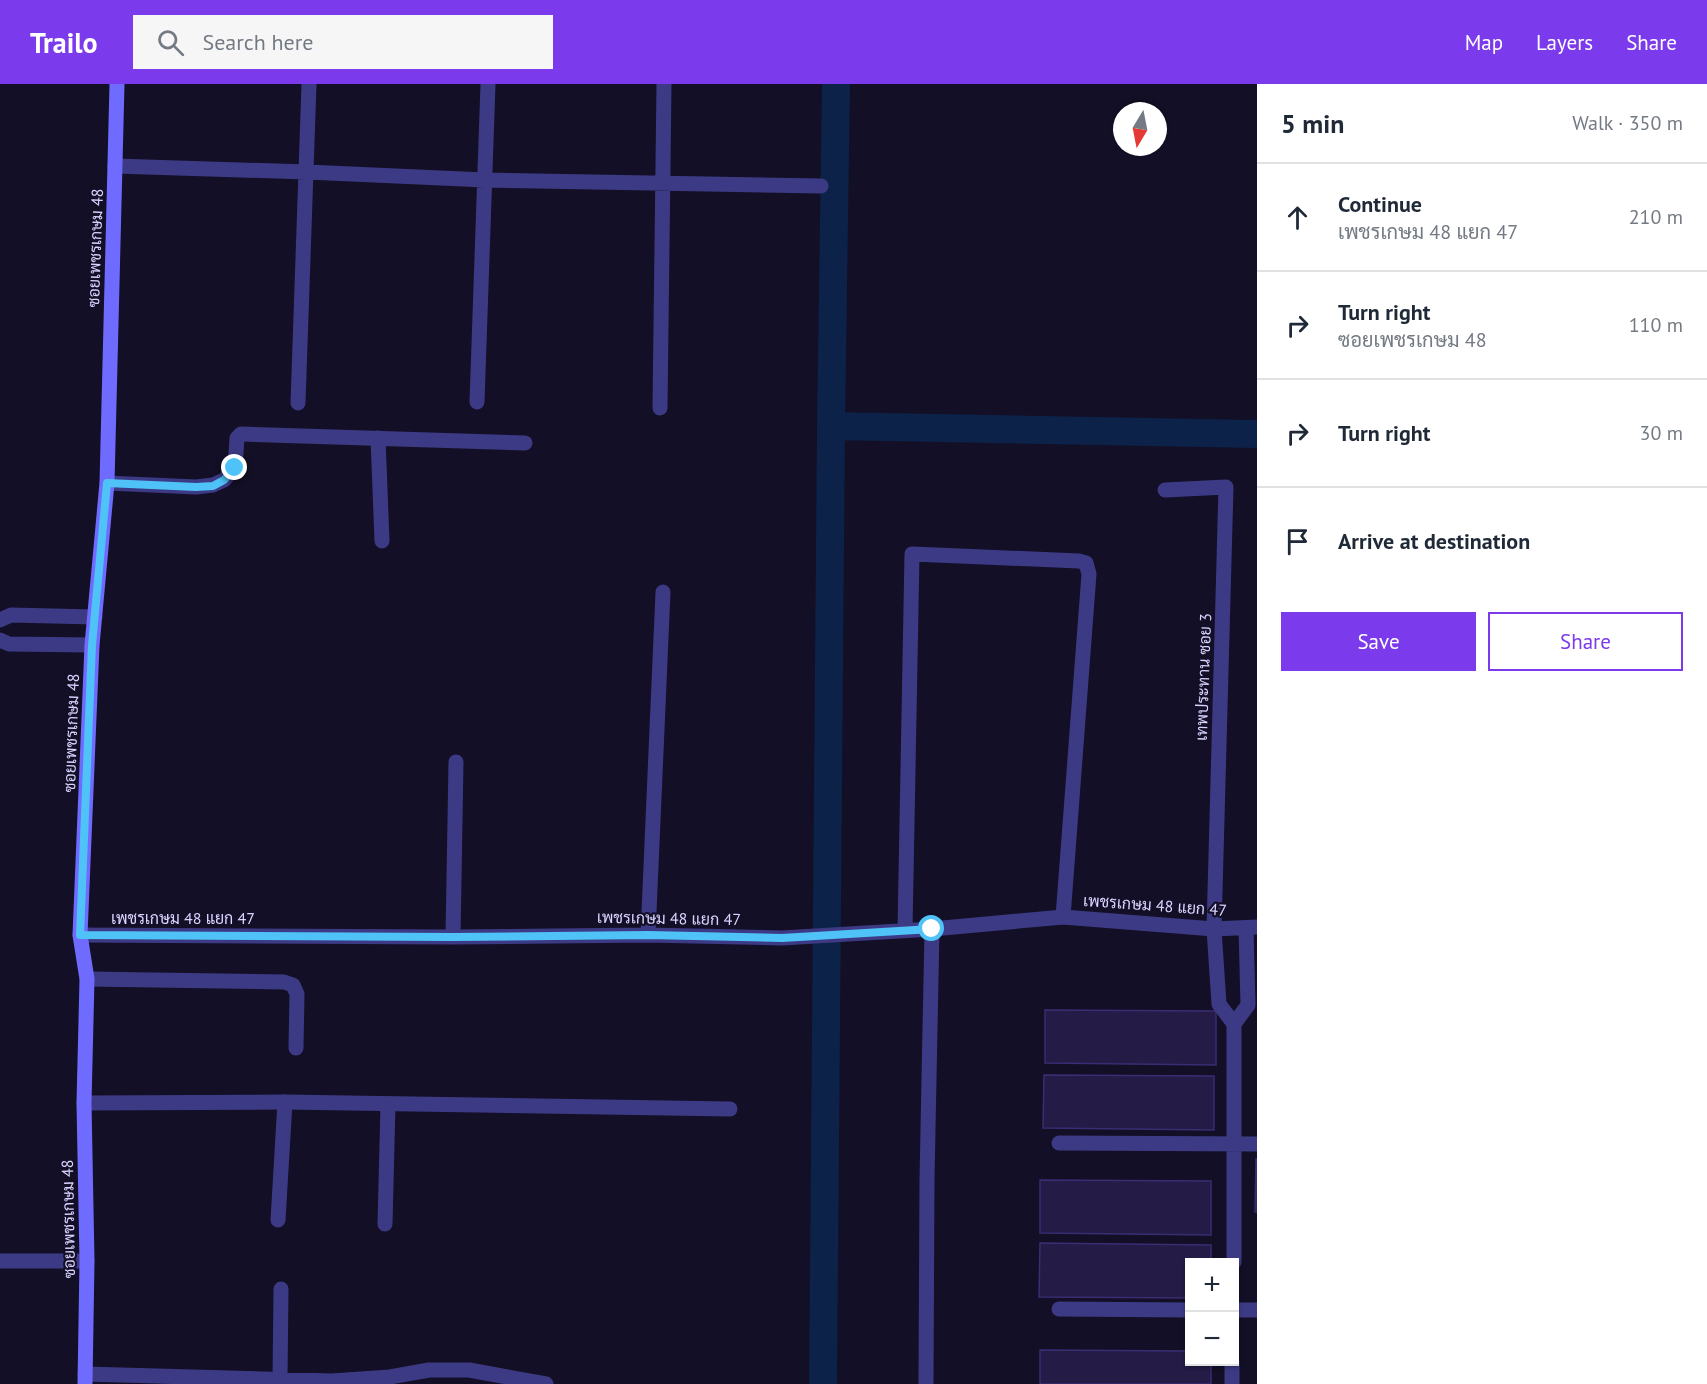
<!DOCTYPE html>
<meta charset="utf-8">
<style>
:root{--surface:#fff;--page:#f6f6f7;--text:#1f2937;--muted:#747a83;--line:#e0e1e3;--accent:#7c3aed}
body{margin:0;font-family:"PT Sans",Sarabun,sans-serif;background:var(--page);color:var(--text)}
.controls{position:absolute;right:18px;bottom:18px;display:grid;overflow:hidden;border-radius:0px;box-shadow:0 2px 4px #0004}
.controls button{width:54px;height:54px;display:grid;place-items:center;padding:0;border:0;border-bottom:2px solid var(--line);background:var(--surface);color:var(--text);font:30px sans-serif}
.compass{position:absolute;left:1113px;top:18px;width:54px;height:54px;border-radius:50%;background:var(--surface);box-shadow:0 2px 4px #0004;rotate:190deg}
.stop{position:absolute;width:18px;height:18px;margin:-14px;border:4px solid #4fc3f7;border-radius:50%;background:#fff}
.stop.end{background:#4fc3f7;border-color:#fff;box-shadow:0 2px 6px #0008}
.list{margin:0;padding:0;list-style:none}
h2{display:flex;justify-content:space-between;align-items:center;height:78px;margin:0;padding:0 24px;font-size:26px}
h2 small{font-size:20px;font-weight:400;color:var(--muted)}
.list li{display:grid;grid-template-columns:39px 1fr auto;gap:18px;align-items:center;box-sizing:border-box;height:108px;padding:0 24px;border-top:2px solid var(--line)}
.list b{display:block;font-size:22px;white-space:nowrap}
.list p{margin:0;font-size:20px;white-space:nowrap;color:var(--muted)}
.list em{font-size:20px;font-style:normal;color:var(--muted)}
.actions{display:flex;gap:12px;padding:18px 24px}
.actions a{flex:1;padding:14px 0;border:2px solid var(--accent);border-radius:0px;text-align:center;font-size:21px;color:var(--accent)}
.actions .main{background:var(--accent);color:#fff}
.icon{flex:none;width:33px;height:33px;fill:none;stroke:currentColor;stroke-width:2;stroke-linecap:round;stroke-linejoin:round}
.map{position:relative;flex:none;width:1257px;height:1300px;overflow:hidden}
header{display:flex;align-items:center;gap:36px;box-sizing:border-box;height:84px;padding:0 30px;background:var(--accent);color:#fff}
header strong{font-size:28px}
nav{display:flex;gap:33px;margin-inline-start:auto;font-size:21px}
.search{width:420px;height:54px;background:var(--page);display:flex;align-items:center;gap:15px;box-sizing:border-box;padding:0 21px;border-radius:0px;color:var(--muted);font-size:22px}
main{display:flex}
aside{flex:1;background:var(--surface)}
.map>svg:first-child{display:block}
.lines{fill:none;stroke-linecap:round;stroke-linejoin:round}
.canal{stroke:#0c2248;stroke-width:28}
.building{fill:#241b47;stroke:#3b2d73;stroke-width:1.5}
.lane{stroke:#3d3a85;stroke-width:15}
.street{stroke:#3d3a85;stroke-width:15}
.secondary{stroke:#6f6bff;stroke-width:15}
.route{stroke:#4fc3f7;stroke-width:8}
.labels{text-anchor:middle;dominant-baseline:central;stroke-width:4.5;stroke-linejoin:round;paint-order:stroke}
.street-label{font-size:16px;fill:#d9d4ff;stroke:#130f26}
</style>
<header>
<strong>Trailo</strong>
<div class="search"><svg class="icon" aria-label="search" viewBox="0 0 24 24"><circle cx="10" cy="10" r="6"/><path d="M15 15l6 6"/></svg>Search here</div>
<nav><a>Map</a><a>Layers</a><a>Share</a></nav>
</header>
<main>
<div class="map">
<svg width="1257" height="1300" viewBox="0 0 1257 1300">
<rect width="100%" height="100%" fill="#130f26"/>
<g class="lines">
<path class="canal" d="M831,342L836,0
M823,1300L831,342L1257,350"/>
</g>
<path class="building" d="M1045,926L1216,927V981L1045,979Z
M1044,991L1214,992V1046L1043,1044Z
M1256,1075H1257V1128H1255Z
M1040,1096L1211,1097V1151L1040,1149Z
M1040,1159L1211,1161V1178H1190V1214L1039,1213Z
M1040,1266L1190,1267V1278H1211V1300H1040Z"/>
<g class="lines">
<path class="lane" d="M378,354L382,457
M107,399L196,403L213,401L224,396L235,384L237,354L241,350L525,359
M87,895L284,898L293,901L297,910L296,964
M278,1136L285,1018
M385,1140L388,1020"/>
<path class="street" d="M115,82L307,88L485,96L821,102
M477,318L488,0
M298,319L309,0
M660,324L664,0
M1165,406L1226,403L1214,845L1219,920L1234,940
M0,536L11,531L95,533
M0,556L9,560L92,561
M905,846L912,470L1079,477L1086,479L1089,490L1063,833
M80,851L453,853L648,851L782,854L932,845L1063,833L1214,845L1257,843
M648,851L663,508
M453,853L456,678
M84,1019L285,1018L730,1025
M1059,1059L1257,1060
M0,1177H87
M1234,1178V940L1248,921L1246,844
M1059,1225L1190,1226
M1234,1226H1257
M85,1290L332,1297L390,1293L429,1286H469L546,1300
M280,1295L281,1205
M926,1300L927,1095L932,845
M1232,1300V1278"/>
<path class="secondary" d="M85,1300L87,1177L84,1019L87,895L80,851L92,561L107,399L117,0"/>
</g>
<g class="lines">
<path class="route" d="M235,384L224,396L213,402L196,403L107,399L92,561L80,851L453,853L648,851L782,854L932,845"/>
</g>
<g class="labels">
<g class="street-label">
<text transform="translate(95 164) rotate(-88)">ซอยเพชรเกษม 48</text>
<text transform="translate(1203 593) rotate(-88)">เทพประทาน ซอย 3</text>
<text transform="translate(71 649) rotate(-88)">ซอยเพชรเกษม 48</text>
<text transform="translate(1155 821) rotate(4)">เพชรเกษม 48 แยก 47</text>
<text x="183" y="834">เพชรเกษม 48 แยก 47</text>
<text transform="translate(669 834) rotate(1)">เพชรเกษม 48 แยก 47</text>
<text transform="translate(68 1135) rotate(-91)">ซอยเพชรเกษม 48</text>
</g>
</g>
</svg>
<div class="controls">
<button>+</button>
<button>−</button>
</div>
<svg class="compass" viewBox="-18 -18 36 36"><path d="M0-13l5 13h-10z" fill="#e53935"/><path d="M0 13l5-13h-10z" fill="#747a83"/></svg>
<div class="stop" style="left:932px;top:845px"></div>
<div class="stop end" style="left:235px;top:384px"></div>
</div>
<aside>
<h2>5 min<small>Walk · 350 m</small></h2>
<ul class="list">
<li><svg class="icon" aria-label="ahead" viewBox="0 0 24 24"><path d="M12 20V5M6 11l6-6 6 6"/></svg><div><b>Continue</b><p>เพชรเกษม 48 แยก 47</p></div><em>210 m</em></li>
<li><svg class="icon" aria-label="right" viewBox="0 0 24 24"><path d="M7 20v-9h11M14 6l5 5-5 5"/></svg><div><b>Turn right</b><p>ซอยเพชรเกษม 48</p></div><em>110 m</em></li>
<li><svg class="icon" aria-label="right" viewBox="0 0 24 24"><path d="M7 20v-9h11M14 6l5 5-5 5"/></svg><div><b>Turn right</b></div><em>30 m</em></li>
<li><svg class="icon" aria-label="arrive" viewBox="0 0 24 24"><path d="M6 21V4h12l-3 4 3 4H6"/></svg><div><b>Arrive at destination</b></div></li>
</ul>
<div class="actions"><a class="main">Save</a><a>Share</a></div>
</aside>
</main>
